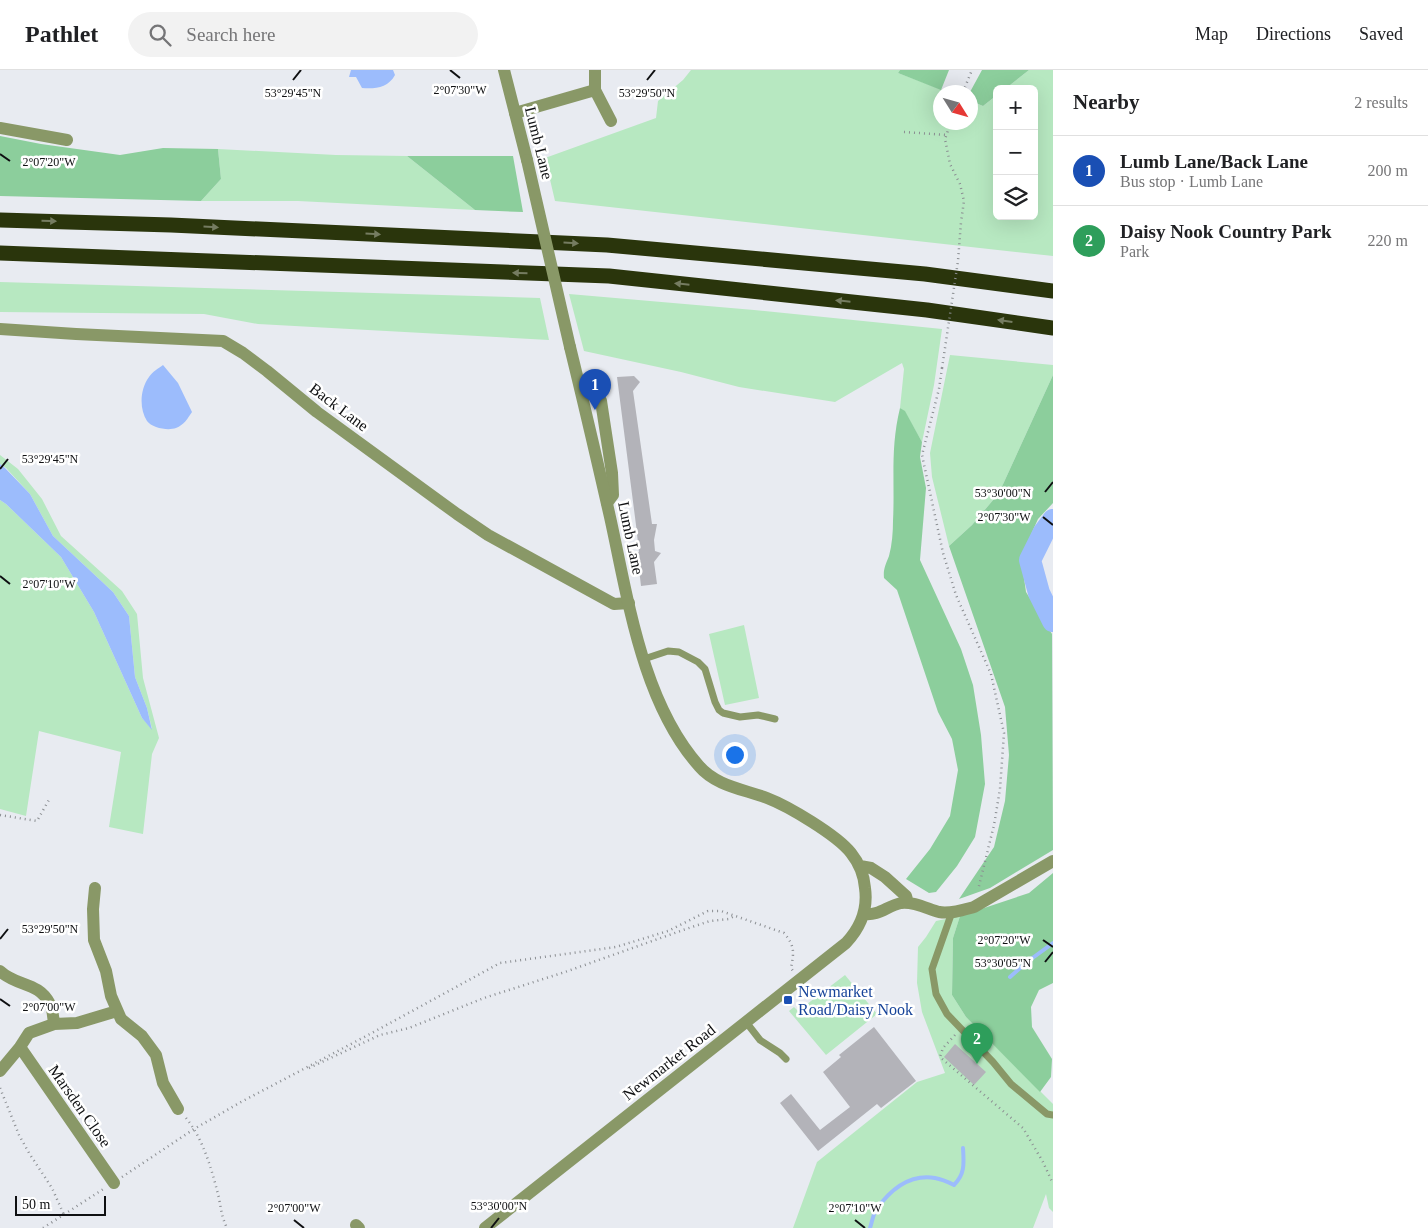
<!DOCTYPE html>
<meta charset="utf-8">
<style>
:root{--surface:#fff;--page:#f2f2f2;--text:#202124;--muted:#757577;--line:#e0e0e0;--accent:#0f766e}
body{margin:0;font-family:Georgia,serif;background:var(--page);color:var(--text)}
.controls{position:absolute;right:15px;top:15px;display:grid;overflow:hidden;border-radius:8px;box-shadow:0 5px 20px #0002}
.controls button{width:45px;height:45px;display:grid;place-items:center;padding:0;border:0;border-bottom:1px solid var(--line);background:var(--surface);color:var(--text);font:25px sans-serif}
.compass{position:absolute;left:933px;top:15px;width:45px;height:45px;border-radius:50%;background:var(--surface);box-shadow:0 5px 20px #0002;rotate:127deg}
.scale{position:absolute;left:15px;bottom:12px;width:91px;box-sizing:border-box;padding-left:5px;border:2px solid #0f1012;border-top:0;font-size:14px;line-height:18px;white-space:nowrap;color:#0f1012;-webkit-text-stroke:4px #fff;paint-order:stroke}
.you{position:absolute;left:734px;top:684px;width:18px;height:18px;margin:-12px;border:4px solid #fff;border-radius:50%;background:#1a73e8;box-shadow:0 0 0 8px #1a73e833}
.badge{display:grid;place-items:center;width:32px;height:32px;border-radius:50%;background:var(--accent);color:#fff;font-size:16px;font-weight:700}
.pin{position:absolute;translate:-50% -41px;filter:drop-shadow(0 1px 2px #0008)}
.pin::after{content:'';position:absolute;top:26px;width:18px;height:15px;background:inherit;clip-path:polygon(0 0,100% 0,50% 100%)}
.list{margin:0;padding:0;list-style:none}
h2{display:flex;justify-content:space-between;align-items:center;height:65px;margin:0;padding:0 20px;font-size:21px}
h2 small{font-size:16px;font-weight:400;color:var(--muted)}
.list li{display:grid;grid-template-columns:32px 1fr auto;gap:15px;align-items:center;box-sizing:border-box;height:70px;padding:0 20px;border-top:1px solid var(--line)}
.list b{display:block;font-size:19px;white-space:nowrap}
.list p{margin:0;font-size:16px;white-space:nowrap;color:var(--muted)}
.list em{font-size:16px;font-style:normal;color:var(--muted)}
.icon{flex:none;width:28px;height:28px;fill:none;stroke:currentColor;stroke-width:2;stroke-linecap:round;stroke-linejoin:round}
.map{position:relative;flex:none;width:1053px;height:1158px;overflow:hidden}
header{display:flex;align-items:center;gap:30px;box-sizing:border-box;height:70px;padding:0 25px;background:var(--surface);border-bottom:1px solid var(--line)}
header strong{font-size:24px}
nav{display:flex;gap:28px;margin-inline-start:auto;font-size:18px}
.search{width:350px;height:45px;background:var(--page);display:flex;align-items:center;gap:12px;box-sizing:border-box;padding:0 18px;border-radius:28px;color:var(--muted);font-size:19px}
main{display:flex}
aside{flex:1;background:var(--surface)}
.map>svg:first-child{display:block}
.green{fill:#b7e8c1}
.forest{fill:#8cce9c}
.water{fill:#9cbcfc}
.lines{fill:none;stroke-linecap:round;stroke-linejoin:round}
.stream{stroke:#9cbcfc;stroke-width:4}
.river{stroke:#9cbcfc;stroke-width:22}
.building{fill:#b3b3b9}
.path{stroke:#8b8e92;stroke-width:2.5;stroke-dasharray:1 4;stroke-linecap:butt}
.service{stroke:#899867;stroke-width:7}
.minor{stroke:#899867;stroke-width:12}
.tertiary{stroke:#899867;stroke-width:12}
.motorway{stroke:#2a350c;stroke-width:15}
.path-bridge{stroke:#8b8e92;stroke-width:2.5;stroke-dasharray:1 4;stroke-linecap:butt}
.tertiary-bridge{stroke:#899867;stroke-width:12}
.oneway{fill:#757c61}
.ticks{fill:none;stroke:#0f1012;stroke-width:2}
.transit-dot{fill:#1a4fb4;stroke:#fff;stroke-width:2}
.labels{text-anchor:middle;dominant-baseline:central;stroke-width:5;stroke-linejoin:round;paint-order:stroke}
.street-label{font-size:16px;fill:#0f1012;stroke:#fff}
.transit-label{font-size:16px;fill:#164399;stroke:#fff;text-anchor:start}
.ticks-label{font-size:12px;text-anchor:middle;fill:#0f1012;stroke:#fff;stroke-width:5;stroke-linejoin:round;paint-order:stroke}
</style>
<header>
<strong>Pathlet</strong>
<div class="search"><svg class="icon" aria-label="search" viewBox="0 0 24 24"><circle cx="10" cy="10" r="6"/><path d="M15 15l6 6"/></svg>Search here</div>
<nav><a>Map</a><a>Directions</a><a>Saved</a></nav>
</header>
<main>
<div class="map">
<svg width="1053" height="1158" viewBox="0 0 1053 1158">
<rect width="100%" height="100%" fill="#e8ebf1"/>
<path class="green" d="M691,0H900L898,3L948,22H941V52H971V31L983,36L997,25V146H1034V19H1005L1029,0H1053V186L555,131L545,88L656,48L658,31L683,10Z
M218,79L336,85L407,86L475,140L298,131H201L221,109Z
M0,212L540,228L549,270L258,254L204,244L0,242Z
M569,224L754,240L942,259L934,315L922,372L905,342L900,338L904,299L902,293L835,332L739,317L681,302L584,281Z
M950,285L1053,295V305L999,423L972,455L949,476L932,407L930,383Z
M0,385L18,399L42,429L61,466L122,521L137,544L143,608L159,668L152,684L143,764L109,757L121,682L39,661L26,746L0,739V430L6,434L61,487L94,542L142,648L152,659L147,638L135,607L129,546L113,522L53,466L30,424L6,398L0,394Z
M744,555L759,628L725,635L709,564Z
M960,846L953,868L952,925L966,947L1053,1034V1142L1049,1138L1046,1124L1033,1158H793L817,1092L917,1012L945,1003L922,942L917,913L918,877L926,867L936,851Z
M845,905L877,944L826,985L789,941L794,937L798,941Z"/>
<path class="forest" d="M900,0H949L941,20L898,3Z
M982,0H1029L1005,19H997V25L983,36L971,31L970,22Z
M0,66L41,74L120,85L163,78L218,79L221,109L201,131L0,126Z
M407,86H513L523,142L475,140Z
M1053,305V433L1038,449L1021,487L1026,522L1052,564L1053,780L990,818L959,829L994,777L1005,731L1009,685L1005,637L949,476L972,455L999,423Z
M900,338L905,341L922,372L920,387L926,418L920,490L961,579L973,615L981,665L985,714L975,767L957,796L936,822L929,823L906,809L930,779L950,746L958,700L952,669L938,642L897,520L884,508C883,499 886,494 889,486C892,475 893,462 893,451C895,411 890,379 900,338Z
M1053,803V913L1039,920L1031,937L1032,957L1052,989L1051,1007L1040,1022L966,947L952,925L953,868L960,846L1029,823Z"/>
<path class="water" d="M351,0H393L395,5C388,18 375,19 362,18L356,7H349Z
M163,295L178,313L192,342C188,348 184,355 176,358C168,361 152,358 147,351C139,339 140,319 149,307C152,302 159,298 163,295Z
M0,394L5,398L30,424L53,466L113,522L129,546L135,607L147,638L152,660L142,648L94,542L61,487L6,434L0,430Z"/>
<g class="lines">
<path class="stream" d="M1010,907L1027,892L1053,873
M870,1158C872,1152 873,1145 876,1140C890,1120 910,1104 935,1108C941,1109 948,1112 954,1115C965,1104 964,1094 963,1078"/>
<path class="river" d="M1053,450L1044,462L1030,490L1039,523L1053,551"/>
</g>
<path class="building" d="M634,306L640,312L633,321L652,454H657L654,470L655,481L661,483L654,492L657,514L641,516L637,482H639L636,455L617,307Z
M874,957L916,1011L881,1038L877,1034L818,1081L780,1033L791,1024L820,1060L850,1037L823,1002L841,987L839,985Z
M955,974L986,1002L974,1015L944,987Z"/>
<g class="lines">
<path class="path" d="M963,22L972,0
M951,52L945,69L950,94L960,114L964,131L961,152
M904,62L947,65
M942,298L939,319L922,385L943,483L956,525L991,604L1004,663L1000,719L994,755L978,820
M0,745L37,751L50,728
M955,965L943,978L940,987L1023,1058L1043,1092L1053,1114
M309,998L380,965L409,958L484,928L565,902L686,859L710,851L729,849L736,845
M0,1018L19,1065L29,1083L52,1118L64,1145
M186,1048C204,1070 212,1101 219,1128C221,1139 222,1148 227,1158
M122,1107L194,1059L241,1032L370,964L500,893L616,877L668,861L708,841H721L784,863C795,876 794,882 791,898L793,901
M43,1158L105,1118"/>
<path class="service" d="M644,589L668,581L679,582L698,592L705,599L715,632L719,640L723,643L740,647L758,645L775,649
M952,842L932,899L936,924L947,944L993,992L1011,1014L1047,1044L1053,1045
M746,952L760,970L780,983L786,989"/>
<path class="minor" d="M595,0V20
M515,43L595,20L611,51
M0,58L67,70
M0,259L76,264L223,271L243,283L267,301L317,342L457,444L488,465L614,534L629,533
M581,321C591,318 596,321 601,331L612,403L613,425L607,433
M95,818L93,839L94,870L106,901L111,926L121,949L142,966L156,985L163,1013L178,1039
M0,901C17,917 38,911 50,934C53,939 53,947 54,954
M20,977L114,1113
M0,1001L20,977L29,963L54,954L77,953L117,941
M356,1155L359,1158"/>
<path class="tertiary" d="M504,0L527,90
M860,796L871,798L885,807L906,826L908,833
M864,844C879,846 887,836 901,833C913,831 928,839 939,842C951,844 963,840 974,837L1053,791
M485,1158L846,873C861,857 868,839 865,818C864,805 859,793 851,783C837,765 788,736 767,728C743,719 716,716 699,696C642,632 628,528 610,447C597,390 584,334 570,277"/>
<path class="motorway" d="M0,150L171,155L607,175L925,204L1053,221
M0,183L609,206L927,240L1053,258"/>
<path class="path-bridge" d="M942,298L958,191L961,152"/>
<path class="tertiary-bridge" d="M527,90L570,277"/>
</g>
<defs><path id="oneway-solid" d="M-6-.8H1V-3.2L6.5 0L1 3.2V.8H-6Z" transform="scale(1.25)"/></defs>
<g class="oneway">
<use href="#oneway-solid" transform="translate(49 151) rotate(2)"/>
<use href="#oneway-solid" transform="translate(211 157) rotate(3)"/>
<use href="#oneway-solid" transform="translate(373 164) rotate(3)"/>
<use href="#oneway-solid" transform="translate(571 173) rotate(3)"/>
<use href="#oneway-solid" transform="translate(520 203) rotate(-178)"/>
<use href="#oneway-solid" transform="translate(682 214) rotate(-174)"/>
<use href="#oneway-solid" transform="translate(843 231) rotate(-174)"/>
<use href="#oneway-solid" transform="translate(1005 251) rotate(-172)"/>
</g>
<path class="ticks" d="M450,0L460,8M293,10L301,0M647,10L655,0M0,84L10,91M0,399L8,389M1045,422L1053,412M1043,447L1053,455M0,506L10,514M0,869L8,859M1043,870L1053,877M1045,892L1053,882M0,929L10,936M294,1150L304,1158M855,1150L865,1158M491,1158L499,1148"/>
<rect class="transit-dot" x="783" y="925" width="10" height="10" rx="2.5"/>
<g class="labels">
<g class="street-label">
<text transform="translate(539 73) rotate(76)">Lumb Lane</text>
<text transform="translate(339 337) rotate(37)">Back Lane</text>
<text transform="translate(631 468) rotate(78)">Lumb Lane</text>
<text transform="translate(669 992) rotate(-38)">Newmarket Road</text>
<text transform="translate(80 1036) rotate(55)">Marsden Close</text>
</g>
<g class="transit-label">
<text x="798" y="921">Newmarket<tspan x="798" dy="18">Road/Daisy Nook</tspan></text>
</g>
</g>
<g class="ticks-label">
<text x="460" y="24">2°07'30"W</text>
<text x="293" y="27">53°29'45"N</text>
<text x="647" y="27">53°29'50"N</text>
<text x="49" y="96">2°07'20"W</text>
<text x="50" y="393">53°29'45"N</text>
<text x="1003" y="427">53°30'00"N</text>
<text x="1004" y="451">2°07'30"W</text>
<text x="49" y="518">2°07'10"W</text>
<text x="50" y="863">53°29'50"N</text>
<text x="1004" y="874">2°07'20"W</text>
<text x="1003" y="897">53°30'05"N</text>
<text x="49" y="941">2°07'00"W</text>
<text x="499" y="1140">53°30'00"N</text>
<text x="294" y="1142">2°07'00"W</text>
<text x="855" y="1142">2°07'10"W</text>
</g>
</svg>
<div class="controls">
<button>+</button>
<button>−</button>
<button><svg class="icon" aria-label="layers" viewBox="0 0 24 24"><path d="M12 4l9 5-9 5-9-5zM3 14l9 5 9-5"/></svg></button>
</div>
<svg class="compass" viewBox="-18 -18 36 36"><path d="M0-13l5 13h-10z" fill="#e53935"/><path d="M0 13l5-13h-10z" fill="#757577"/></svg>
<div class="scale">50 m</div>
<div class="you"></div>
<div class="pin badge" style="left:595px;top:340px;background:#1a4fb4">1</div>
<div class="pin badge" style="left:977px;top:994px;background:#2e9e5b">2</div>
</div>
<aside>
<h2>Nearby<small>2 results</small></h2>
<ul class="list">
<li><span class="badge" style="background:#1a4fb4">1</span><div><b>Lumb Lane/Back Lane</b><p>Bus stop · Lumb Lane</p></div><em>200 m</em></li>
<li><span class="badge" style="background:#2e9e5b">2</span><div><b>Daisy Nook Country Park</b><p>Park</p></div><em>220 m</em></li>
</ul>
</aside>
</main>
